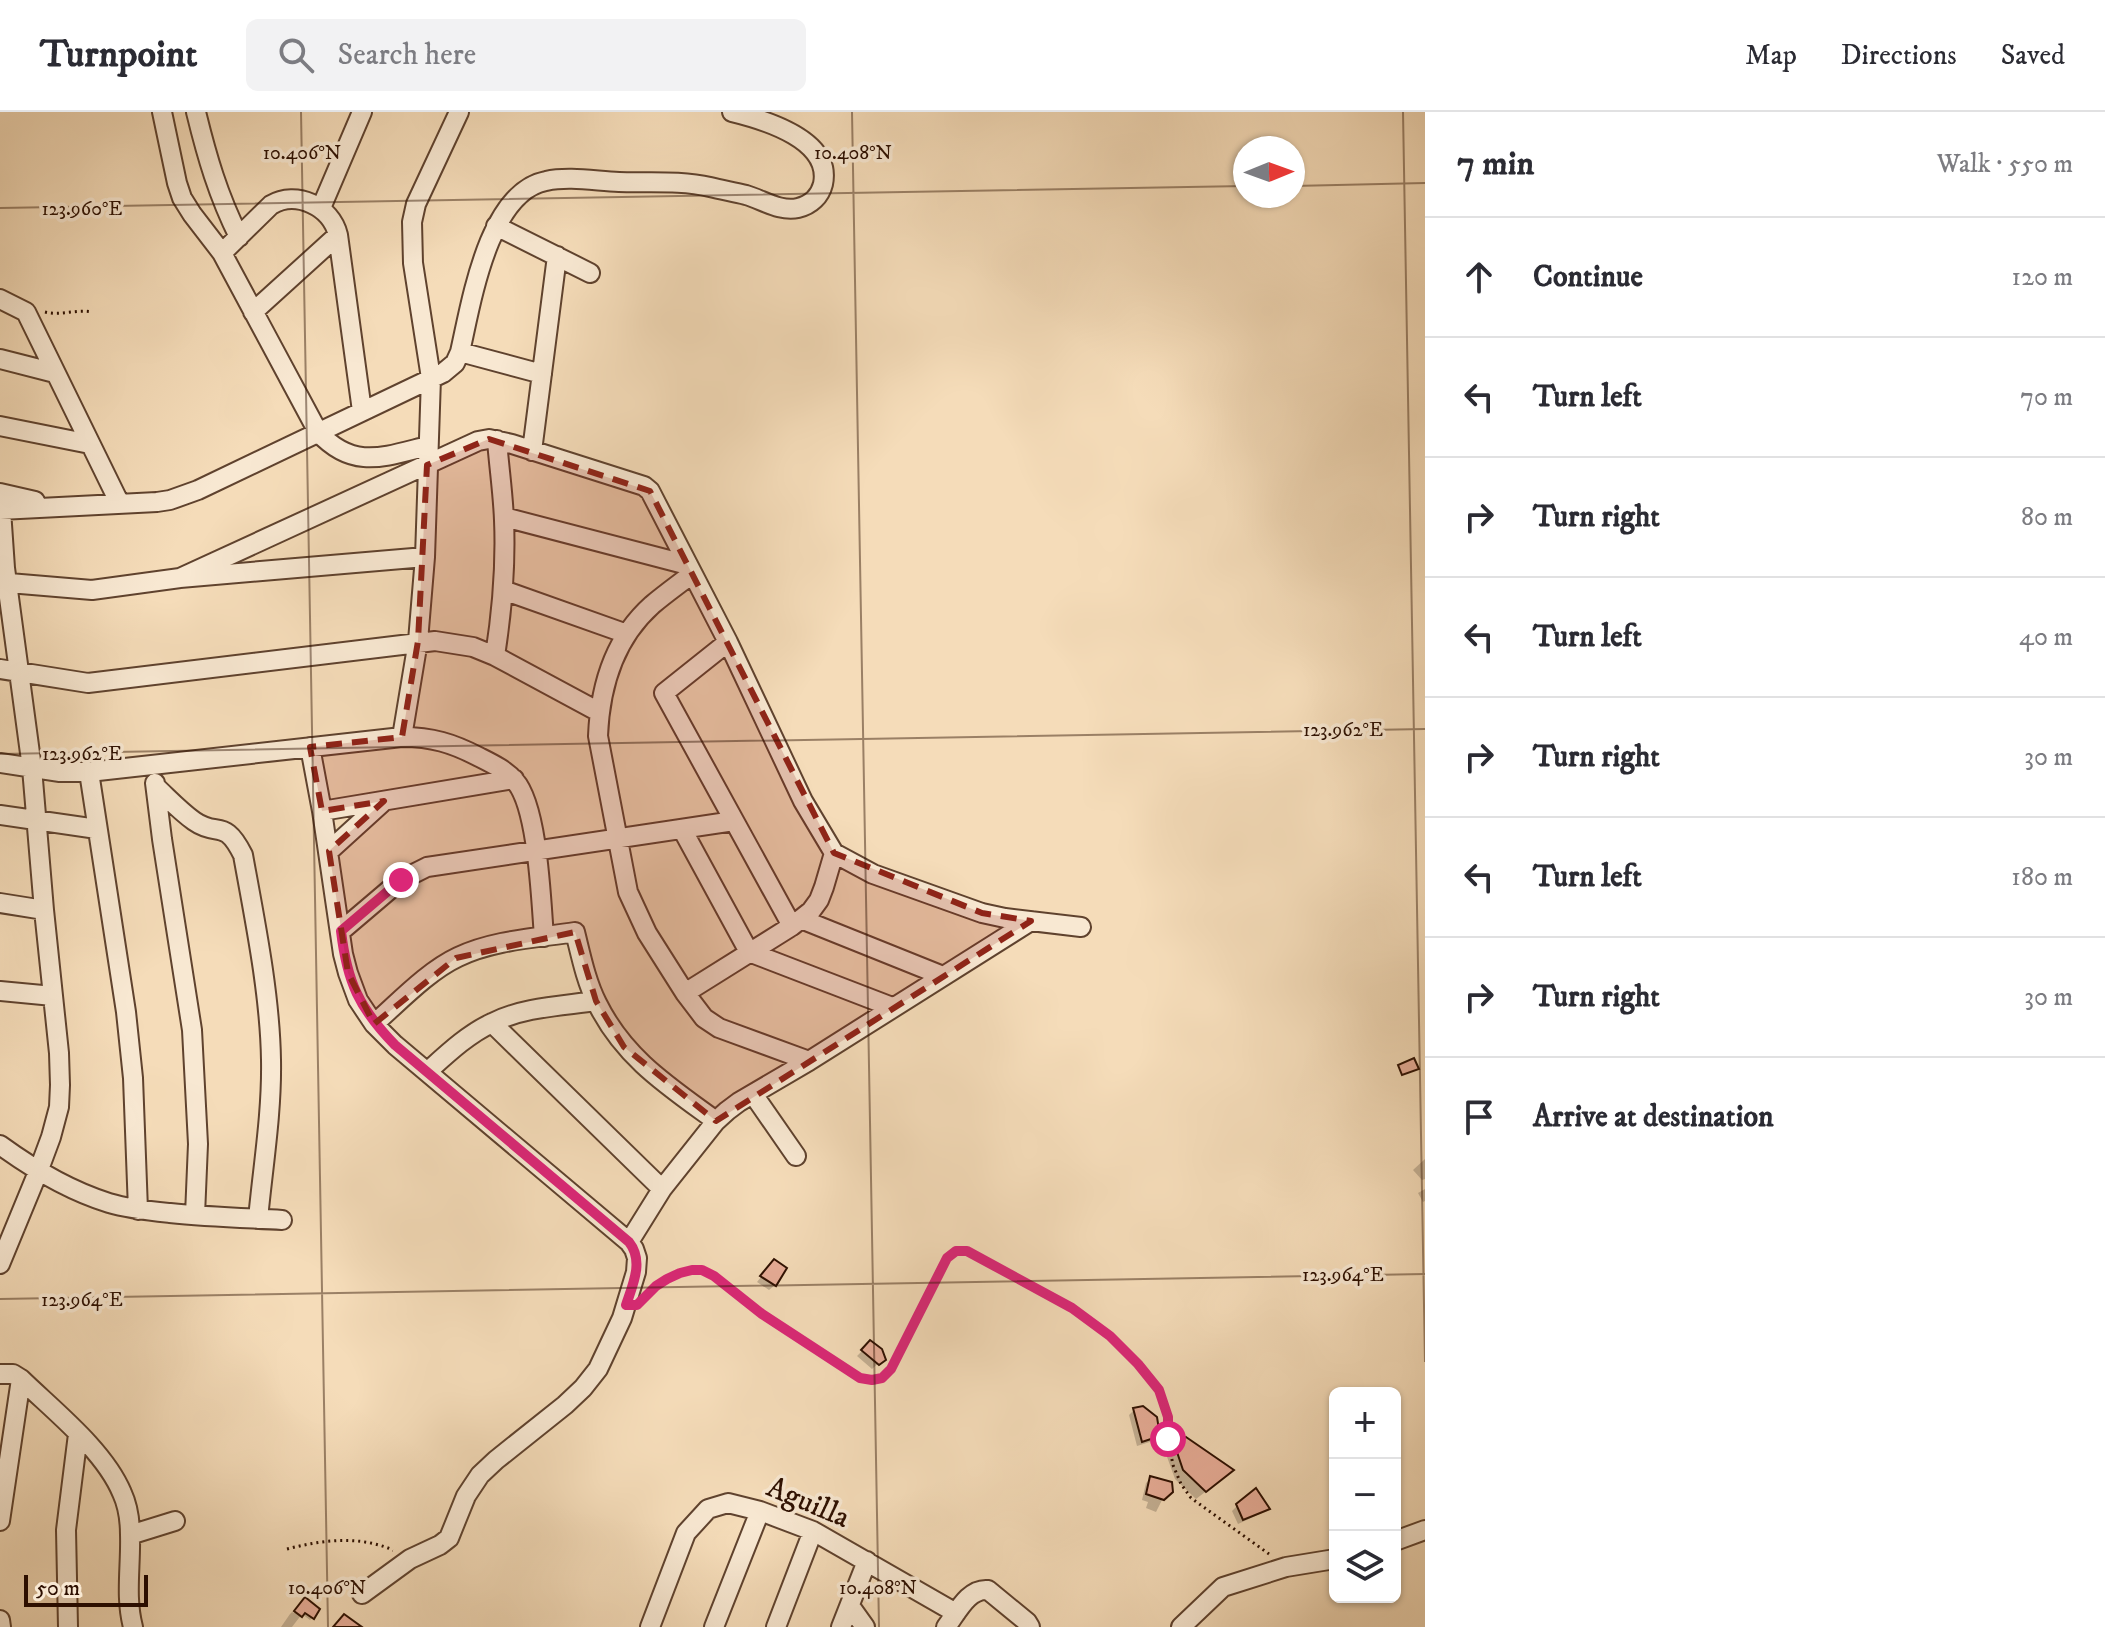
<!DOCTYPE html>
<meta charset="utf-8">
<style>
:root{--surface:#fff;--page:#f2f2f3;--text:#2b2b33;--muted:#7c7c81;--line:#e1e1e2}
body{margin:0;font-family:"IM FELL DW Pica",serif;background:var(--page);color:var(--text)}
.controls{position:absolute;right:24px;bottom:24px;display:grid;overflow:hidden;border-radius:12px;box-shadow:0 2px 6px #0004}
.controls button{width:72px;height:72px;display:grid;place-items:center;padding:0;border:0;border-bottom:2px solid var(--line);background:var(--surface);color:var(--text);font:40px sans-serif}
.compass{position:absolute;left:1233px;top:24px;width:72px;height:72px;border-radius:50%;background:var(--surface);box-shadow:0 2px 6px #0004;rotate:89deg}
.scale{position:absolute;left:24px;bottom:20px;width:124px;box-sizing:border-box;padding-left:8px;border:4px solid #2d0f00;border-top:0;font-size:22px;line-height:28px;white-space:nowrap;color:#2d0f00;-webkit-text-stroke:6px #f8e8d2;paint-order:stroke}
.stop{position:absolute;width:24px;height:24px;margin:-18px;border:6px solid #db2777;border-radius:50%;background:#fff}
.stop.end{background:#db2777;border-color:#fff;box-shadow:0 2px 8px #0008}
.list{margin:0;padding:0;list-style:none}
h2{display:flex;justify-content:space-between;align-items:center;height:104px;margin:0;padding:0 32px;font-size:34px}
h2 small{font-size:26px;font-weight:400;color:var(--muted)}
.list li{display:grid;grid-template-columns:52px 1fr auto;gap:24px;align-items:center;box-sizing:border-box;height:120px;padding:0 32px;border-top:2px solid var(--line)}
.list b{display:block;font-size:30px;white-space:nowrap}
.list em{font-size:26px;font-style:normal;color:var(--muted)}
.icon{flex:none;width:44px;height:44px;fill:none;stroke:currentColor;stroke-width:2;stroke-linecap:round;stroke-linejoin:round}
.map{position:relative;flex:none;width:1425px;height:1515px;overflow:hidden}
header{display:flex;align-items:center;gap:48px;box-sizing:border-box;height:112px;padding:0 40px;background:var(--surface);border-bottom:2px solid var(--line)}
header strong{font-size:38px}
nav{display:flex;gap:44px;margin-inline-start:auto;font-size:28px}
.search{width:560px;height:72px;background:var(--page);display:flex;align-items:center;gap:20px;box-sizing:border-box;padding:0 28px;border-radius:12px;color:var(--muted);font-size:30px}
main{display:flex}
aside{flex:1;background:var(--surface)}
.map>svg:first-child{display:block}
.shadow{fill:#0003}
.building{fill:#e9ae99;stroke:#2d0f00;stroke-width:2}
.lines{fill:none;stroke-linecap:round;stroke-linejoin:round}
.minor-casing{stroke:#5f422e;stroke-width:22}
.path{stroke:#2d0f00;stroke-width:3;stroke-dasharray:2 4;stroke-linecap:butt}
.minor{stroke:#f8e8d2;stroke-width:18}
.route{stroke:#db2777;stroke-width:10}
.marked{fill:#8f2418;fill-opacity:0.2;stroke:#8f2418;stroke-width:6;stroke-dasharray:16 10;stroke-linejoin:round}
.ticks{fill:none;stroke:#2d0f00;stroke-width:2;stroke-opacity:0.45}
.labels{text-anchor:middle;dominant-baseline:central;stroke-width:7;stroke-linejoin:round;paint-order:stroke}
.street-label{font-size:30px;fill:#2d0f00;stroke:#f8e8d2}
.ticks-label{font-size:20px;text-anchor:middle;fill:#2d0f00;stroke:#f8e8d2;stroke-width:7;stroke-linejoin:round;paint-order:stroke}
</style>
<header>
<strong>Turnpoint</strong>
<div class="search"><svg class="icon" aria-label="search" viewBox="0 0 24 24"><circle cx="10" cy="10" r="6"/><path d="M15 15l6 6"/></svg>Search here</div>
<nav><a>Map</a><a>Directions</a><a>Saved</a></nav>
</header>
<main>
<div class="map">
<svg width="1425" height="1515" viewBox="0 0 1425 1515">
<rect width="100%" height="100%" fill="#f5dcb9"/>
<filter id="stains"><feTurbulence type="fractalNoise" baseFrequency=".0025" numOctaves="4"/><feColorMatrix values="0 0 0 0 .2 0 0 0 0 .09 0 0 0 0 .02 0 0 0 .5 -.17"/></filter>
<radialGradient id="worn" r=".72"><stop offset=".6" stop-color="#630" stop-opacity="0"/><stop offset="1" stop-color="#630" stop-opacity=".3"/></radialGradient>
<path class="shadow" d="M1425,1047V1067L1422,1068L1413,1058Z
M1425,1077V1089L1423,1090L1418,1081Z
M769,1155L775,1173L769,1178L757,1170Z
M870,1231L883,1247L872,1257L857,1244Z
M1134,1298L1158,1324L1153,1329L1137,1334L1129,1303Z
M1175,1333L1222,1367L1196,1387L1175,1367L1166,1342Z
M1151,1366L1171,1379L1162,1388L1156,1400L1146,1396L1148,1390L1142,1388L1146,1371Z
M1238,1393L1267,1396L1262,1401L1238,1412L1232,1399Z
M305,1488L318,1497L312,1506L310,1508L302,1502L292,1515H281L290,1502L292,1500L294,1501Z"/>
<path class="building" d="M1414,946L1419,957L1402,963L1398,953Z
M774,1147L787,1156L776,1174L760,1164Z
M870,1228L882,1237L886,1248L879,1253L861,1238Z
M1143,1294L1157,1305L1160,1324L1142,1330L1133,1296Z
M1186,1325L1234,1358L1206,1380L1183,1358L1174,1331Z
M1150,1364L1172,1370L1173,1380L1164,1388L1146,1382Z
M1256,1376L1270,1397L1243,1408L1236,1392Z
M305,1485L320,1497L314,1507L305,1501L302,1505L294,1499Z
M344,1502L362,1515H333Z"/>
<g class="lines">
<defs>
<path id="minor" d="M162,0L177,71L182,86L192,102L222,141L318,320C353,358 383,345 428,334
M196,0C207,45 218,83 239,125
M321,96L362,0
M496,114L590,161
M222,141L271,93C296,78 331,94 338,123L362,299
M0,187L26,200L119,390
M253,200L338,123
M460,240L542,262
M0,247L55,261
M0,314L90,332
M532,339L557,144
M0,381L35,389
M0,398L157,390L170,388L198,378L443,261L455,251L460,240C471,192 488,80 546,69C569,64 595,69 619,70C648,71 681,68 710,75C722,78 734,80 746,83C763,88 780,100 798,96C811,93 820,84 823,72C832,28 765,8 732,0
M504,405L688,453
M692,462C679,472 665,482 652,493C614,527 600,575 598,624L628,780L647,821L685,881L704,906L719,916L809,949
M180,466L478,329L489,327L512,332L644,374L650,379L728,530L803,689L834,741L873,762L982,801L1005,806L1081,815
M9,471L92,478L180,466L425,445
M503,478L627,522
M728,530L664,581L792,814
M495,544C502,499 506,454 504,408C503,381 499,355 497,328
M0,557L88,571L435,529L473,535L495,544L599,600
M402,625L418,529L425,445L431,266L413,151L412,110L416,92L459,0
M310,635L322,699L343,842L348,861L358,888L374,912L395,933L629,1130L634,1137L637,1146L636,1160L622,1206L598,1257L583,1276L565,1293L496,1348L480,1363L466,1384L449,1426L440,1433L410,1447L362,1482
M0,651L60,660H89L402,625C432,625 452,631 479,645C491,651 506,658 515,669C538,695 541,788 544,825
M89,660L126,900L133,966L138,1098
M155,671L162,727L192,918L198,1032L195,1103
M156,675C168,686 180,699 194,709C218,726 224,705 243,743C255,809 270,882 271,948C272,1001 263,1054 258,1107
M322,699L514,667
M0,703L97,717
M682,717L749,840L892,895
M329,739L384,689
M0,791L44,798
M801,807L943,864
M341,819L401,768L427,755L734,709
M0,879L53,884
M685,881L792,814L811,799L819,788L824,775L834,741
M492,911L662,1077
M374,912C399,890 428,859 458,845C493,828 537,826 575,820C581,844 586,869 597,891C624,946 668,974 716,1009
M427,960C447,942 468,922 492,911C523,895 562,894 596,889
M753,982L796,1044
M0,1033C33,1057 70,1079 109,1091C129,1097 150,1099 170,1101C208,1105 245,1106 282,1108
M629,1130L662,1077L716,1009L727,999L739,990L809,949L1031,809
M0,1152L38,1060L51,1025L59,995L60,973L59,941L44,798L32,656L5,456L1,398
M0,1262H13L21,1267C54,1299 104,1338 122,1381C128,1394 130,1409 130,1423C131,1454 125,1485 133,1515
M0,1409L21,1267
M130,1423L175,1409
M1395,1429L1425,1418
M850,1494L865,1515
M0,1508L1,1515
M68,1515L66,1418L78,1322
M650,1515L686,1421L708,1397L728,1391L760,1399L813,1419L956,1501
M714,1515L760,1399
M776,1515L813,1419
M841,1515L867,1449
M946,1515C957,1501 968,1476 988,1478L1027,1510L1030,1515
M1181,1515L1223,1475L1286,1455L1335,1447"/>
</defs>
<use href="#minor" class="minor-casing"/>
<path class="path" d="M45,200C61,204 76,197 92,200
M649,1182C661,1168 685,1153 704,1159C718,1163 728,1176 739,1185C759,1200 850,1267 870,1268C880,1268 885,1263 891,1257L947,1146L956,1139H967L1072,1196L1110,1224L1138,1252L1159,1278L1168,1305V1327L1173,1353L1181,1372L1191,1386L1269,1442
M287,1437C322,1428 358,1423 393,1438"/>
<use href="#minor" class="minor"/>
</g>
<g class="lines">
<path class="route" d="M401,768L341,819C347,870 359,896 395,933L629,1130C644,1149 633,1172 626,1193H637L656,1174L667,1167L680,1161L692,1158H702L714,1164L762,1202L860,1266L872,1268L882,1266L891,1257L947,1146L956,1139H967L1072,1196L1110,1224L1138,1252L1159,1278L1168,1305V1327"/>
</g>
<path class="marked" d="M489,327L650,379L834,741L982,801L1031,809L716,1009L624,935L596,889L575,820L456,846L374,912L348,861L329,739L384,689L322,699L310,635L402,625L418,529L427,353Z"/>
<path class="ticks" d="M301,0L328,1515M852,0L879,1515M1403,0L1425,1250M1293,74L1425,71M0,96L1245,74M0,642L1425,617M0,1187L1425,1162"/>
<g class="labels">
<g class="street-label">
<text transform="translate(808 1391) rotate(23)">Aguilla</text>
</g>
</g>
<g class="ticks-label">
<text x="302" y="47">10.406°N</text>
<text x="853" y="47">10.408°N</text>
<text x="82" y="103">123.960°E</text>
<text x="1343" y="624">123.962°E</text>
<text x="82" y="648">123.962°E</text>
<text x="1343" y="1169">123.964°E</text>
<text x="82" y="1194">123.964°E</text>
<text x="327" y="1482">10.406°N</text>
<text x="878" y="1482">10.408°N</text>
</g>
<rect width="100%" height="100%" filter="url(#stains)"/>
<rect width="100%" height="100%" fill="url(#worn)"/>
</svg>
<div class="controls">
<button>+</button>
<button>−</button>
<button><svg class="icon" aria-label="layers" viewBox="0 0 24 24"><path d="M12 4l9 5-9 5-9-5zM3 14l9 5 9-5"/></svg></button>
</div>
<svg class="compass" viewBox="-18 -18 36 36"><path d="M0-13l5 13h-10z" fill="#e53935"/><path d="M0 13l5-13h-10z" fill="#7c7c81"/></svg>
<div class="scale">50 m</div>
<div class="stop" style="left:1168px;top:1327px"></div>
<div class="stop end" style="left:401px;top:768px"></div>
</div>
<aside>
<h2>7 min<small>Walk · 550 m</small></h2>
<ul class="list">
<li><svg class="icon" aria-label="ahead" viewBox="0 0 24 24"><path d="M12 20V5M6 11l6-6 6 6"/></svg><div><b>Continue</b></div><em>120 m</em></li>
<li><svg class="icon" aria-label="left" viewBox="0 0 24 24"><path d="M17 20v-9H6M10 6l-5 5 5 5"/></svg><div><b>Turn left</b></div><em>70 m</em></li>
<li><svg class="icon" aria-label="right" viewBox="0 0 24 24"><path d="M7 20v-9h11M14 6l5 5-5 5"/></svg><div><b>Turn right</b></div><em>80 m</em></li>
<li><svg class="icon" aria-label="left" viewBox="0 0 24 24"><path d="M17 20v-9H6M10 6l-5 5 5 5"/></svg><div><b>Turn left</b></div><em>40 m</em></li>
<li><svg class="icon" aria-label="right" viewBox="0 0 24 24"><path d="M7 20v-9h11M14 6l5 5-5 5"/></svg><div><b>Turn right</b></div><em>30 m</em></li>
<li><svg class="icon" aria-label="left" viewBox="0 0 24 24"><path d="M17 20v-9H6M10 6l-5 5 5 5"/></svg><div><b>Turn left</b></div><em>180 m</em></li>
<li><svg class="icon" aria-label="right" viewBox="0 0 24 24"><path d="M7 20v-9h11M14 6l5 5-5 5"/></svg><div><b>Turn right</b></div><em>30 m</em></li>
<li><svg class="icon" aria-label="arrive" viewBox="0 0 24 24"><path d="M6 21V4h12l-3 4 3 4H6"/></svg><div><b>Arrive at destination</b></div></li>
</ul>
</aside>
</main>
